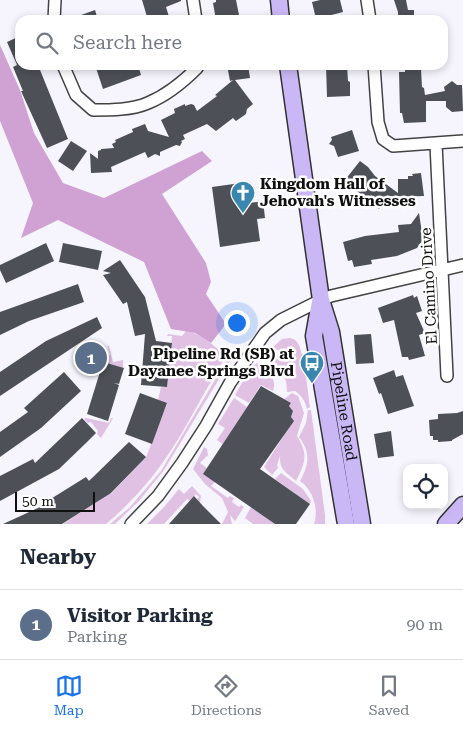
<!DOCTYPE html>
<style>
:root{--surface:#fff;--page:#f2f2f3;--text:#1f2937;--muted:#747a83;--line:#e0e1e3;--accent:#1a73e8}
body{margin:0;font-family:"Roboto Serif",serif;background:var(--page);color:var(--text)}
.controls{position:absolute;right:15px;bottom:15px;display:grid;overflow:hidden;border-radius:10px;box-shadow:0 2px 8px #0003}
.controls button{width:45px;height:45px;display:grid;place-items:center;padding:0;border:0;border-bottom:1px solid var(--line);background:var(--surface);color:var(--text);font:25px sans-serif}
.scale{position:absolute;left:15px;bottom:12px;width:80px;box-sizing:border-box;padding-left:5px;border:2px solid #101010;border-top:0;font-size:14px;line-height:18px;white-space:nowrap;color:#101010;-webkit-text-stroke:4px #fff;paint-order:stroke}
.you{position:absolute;left:236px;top:322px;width:18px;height:18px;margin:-12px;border:4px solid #fff;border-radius:50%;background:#1a73e8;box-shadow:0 0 0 8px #1a73e833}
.badge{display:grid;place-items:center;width:32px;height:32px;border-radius:50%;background:var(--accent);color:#fff;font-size:16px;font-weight:700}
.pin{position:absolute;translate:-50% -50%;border:2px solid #fff;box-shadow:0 1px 5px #0006}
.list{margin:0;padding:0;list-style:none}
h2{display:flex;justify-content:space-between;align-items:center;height:65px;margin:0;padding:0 20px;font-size:21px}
h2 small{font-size:16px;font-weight:400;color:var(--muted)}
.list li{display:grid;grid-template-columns:32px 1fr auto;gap:15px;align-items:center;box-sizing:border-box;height:70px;padding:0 20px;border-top:1px solid var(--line)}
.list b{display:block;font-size:19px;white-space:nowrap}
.list p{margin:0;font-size:16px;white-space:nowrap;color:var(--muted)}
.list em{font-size:16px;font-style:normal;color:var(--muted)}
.icon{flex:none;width:28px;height:28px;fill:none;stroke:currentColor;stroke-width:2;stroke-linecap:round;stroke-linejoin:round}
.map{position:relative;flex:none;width:463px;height:524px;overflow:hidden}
.search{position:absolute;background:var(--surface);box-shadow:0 2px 8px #0003;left:15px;right:15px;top:15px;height:55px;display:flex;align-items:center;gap:12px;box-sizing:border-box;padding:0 18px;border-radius:15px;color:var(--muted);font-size:19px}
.sheet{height:135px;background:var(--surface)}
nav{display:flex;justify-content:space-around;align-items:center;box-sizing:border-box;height:70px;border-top:1px solid var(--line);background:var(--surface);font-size:14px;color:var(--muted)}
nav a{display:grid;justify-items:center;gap:2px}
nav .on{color:var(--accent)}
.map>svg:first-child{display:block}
.green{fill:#e0c1e4}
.forest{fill:#d0a2d3}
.building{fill:#4d5057}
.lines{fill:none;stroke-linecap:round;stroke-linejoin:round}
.street-casing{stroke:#434343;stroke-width:14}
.secondary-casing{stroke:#323232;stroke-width:19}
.street{stroke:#fff;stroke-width:11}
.secondary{stroke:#c9b8f5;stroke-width:16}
.labels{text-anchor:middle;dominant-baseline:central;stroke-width:5;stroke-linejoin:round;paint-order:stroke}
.poi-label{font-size:15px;font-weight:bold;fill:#101010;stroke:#fff;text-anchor:start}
.street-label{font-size:15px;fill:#101010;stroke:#fff}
</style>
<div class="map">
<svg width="463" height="524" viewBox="0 0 463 524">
<rect width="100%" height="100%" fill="#f6f4fd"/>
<path class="green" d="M186,331C202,334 214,346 226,356C201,396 181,441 152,477C138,494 123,510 106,524H63L100,500L88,481L93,477L111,494L146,457L167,404L158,400L161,387H167L172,336H167L168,334L182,336Z
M290,338C293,339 295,339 297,342C304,350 308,394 310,407L307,409C305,401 302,396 295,391L287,392C287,378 283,370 273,361L280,352L276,349L269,357L265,354L282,339Z
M107,346H109L113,362L123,360V368L103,362L105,360L102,359L110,355Z
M233,356L164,470L139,501L115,524H110L130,507L161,471L225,363L229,358Z
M257,363C266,371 278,377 273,391L261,385L249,403L235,395L250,369Z
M292,393L298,396L304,413L297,436C309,455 305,463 296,481C286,472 279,470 280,456L277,465L278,468L272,475L264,467L293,421L291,417L293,411L289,406L291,403L284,399Z
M234,398L247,407L223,444L217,440L225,428L218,424Z
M308,410H311L325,515V524H314C319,509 313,490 300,481C309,464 311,453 299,437L306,423Z
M86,418L109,423L111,418H113L101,438L97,434L98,431L91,422L88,423L84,419Z
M204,447L207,449L208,455L200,463L207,468L215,482L211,486L228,498L230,496L234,498L232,502L239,507L241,505L244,507L235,521L230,515L232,524H222L228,512L222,498L205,484L193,469Z
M281,473L303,489L311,501L310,504L275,479Z
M192,486L201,496L200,503L197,499L199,497L196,494L190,501L187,499L164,524H147L164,507L179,489L184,494Z
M251,507L275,524H253L245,518Z"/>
<path class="forest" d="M0,45L20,90L34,133L63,183L104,198L202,151L212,161L162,194L206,263L211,282L206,294L226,324L211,343L195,333L171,329L144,262L58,220L21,238L33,203L0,121Z"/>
<path class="building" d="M142,0H181V1L166,7L170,20H148Z
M216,0H236L240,20H216L213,3L216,2Z
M320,0H340L343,12L316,19L312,2Z
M394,0H406L408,10H414V20H398V12Z
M95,10L98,20H70V19Z
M20,36V65H38L68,139L47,148L21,91H23L13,67L17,65L7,42Z
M95,65H138L141,75L103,89Z
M227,65H248L250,78L235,80L253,104L247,109L246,114L236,121L233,118L216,131L207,124L183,135L185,139L181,141L182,142L180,146L176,145L160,152V156L155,154L148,158L145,152L111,167L112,172L91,173L90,153L98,159V151L101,150V149L114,148L112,144L116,142L115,140L133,132L132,129L145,124L148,131L169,137L161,120L175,113L174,109L185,104V106L191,104L194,105L197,111L217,96L215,95L233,80L230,81Z
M326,65H347L348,81L350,82V96L327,97Z
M405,69H421L422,87L424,88L425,95L445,91L444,87L452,81L457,85H462L463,111L452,112L446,107V101H426V122L404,123L402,113H400L399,72H405Z
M352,130L359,151L338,157L334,146L329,144L332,140L331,137Z
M71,141L87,151L73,171L58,161Z
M360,161L368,167L375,176L398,193V179H408V176H413L412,174L421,173L424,196L390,197L379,209L351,186L348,190L341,185Z
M248,182L250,203L263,201L265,218L257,219L260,241L220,247L212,187Z
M419,213L423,240L417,248L397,256L371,260L372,264L354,267L352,260L348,261L343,242L365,236L399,232L398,225L411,224Z
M46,243L54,261L6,283L0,270V265Z
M63,243L102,251L98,270L59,262Z
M120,260L145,297L156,341L172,343L167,387L141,385L145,334L135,336L127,302L123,304L103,275L111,273L103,271Z
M78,284L84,302L29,321L0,335V312Z
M413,295L414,298L417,296L422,311L416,313L425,333L419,335L425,356L409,360L408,357H402L394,320L383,323L378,308Z
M97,317L102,328L0,396V372L46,341Z
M371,334L374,363L356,364L354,335Z
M103,362L124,368L119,384L114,383L119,385L108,421L87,414Z
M394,370L396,377L403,375L414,406L388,414L381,393L379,394L373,378Z
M64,372L81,391L41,428L0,457V432L28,412L24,408Z
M261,386L291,403L289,406L293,411L291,417L294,421L260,469L310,504L296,524H275L203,474Z
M140,393L167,403L152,444L125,434Z
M463,411V434L452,440V441L438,442V440H433V436H430L429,420L438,419V414L457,413Z
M82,418L96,433L86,443L59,469L0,501V476L33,459L35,463Z
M391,431L394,456L378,458L374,434Z
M129,442L146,457L111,493L62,524H3L51,502L49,500L86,477L89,481Z
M194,496L203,506L221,524H169Z"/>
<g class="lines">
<defs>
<path id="street" d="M193,0L196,20
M367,0L370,20
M54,20L55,0
M63,65L76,95L93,110C111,110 132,110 148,103C165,96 184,81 197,68V65
M374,65L378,122L383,139L393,146L463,141
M436,144L447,376
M131,524L158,496L182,463L206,426L230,383L265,333L281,320L321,300L331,296L463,265"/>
<g id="secondary">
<path d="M279,0L281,20"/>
<path id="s1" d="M288,65L321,300L331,332L362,524"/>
<path d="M320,302L314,336L346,524"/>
<path d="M446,524L463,505"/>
</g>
</defs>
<use href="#street" class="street-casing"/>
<use href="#secondary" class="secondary-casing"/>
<use href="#street" class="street"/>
<use href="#secondary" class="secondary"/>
</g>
<defs>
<symbol id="church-pin" viewBox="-11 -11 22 30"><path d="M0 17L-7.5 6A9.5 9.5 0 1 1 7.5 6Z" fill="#3987ae" stroke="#fff"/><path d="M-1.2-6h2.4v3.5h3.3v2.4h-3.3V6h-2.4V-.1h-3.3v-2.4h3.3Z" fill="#fff"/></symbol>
<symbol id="bus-pin" viewBox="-11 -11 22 30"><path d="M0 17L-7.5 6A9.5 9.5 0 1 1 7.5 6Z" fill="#3987ae" stroke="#fff"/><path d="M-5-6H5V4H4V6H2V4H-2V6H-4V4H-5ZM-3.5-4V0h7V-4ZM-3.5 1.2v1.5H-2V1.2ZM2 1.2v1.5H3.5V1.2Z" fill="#fff"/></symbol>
</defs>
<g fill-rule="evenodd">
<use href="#church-pin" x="229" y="179" width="28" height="38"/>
<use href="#bus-pin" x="298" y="349" width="28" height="38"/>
</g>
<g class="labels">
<g class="poi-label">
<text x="260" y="184">Kingdom Hall of<tspan x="260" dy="17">Jehovah's Witnesses</tspan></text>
<text x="294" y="354" text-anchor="end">Pipeline Rd (SB) at<tspan x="294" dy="17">Dayanee Springs Blvd</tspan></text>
</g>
<g class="street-label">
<text transform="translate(429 286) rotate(-93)">El Camino Drive</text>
<text stroke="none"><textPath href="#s1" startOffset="351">Pipeline Road</textPath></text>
</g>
</g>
</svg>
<div class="controls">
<button><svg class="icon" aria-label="locate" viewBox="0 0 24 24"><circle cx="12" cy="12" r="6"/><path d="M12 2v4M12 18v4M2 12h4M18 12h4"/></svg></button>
</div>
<div class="scale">50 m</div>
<div class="you"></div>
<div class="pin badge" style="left:91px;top:358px;background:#5c6f8a">1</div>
<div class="search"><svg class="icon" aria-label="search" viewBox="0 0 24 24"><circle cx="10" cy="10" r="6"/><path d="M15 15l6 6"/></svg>Search here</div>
</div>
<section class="sheet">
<h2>Nearby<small></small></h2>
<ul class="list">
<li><span class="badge" style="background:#5c6f8a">1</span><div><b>Visitor Parking</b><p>Parking</p></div><em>90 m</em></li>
</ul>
</section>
<nav>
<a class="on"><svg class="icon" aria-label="map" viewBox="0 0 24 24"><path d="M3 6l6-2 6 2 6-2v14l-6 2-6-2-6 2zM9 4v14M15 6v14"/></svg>Map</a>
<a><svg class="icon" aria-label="directions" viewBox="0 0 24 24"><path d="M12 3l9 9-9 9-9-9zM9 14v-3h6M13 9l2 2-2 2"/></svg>Directions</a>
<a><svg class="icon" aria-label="saved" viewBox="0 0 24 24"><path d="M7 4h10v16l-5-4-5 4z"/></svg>Saved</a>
</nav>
